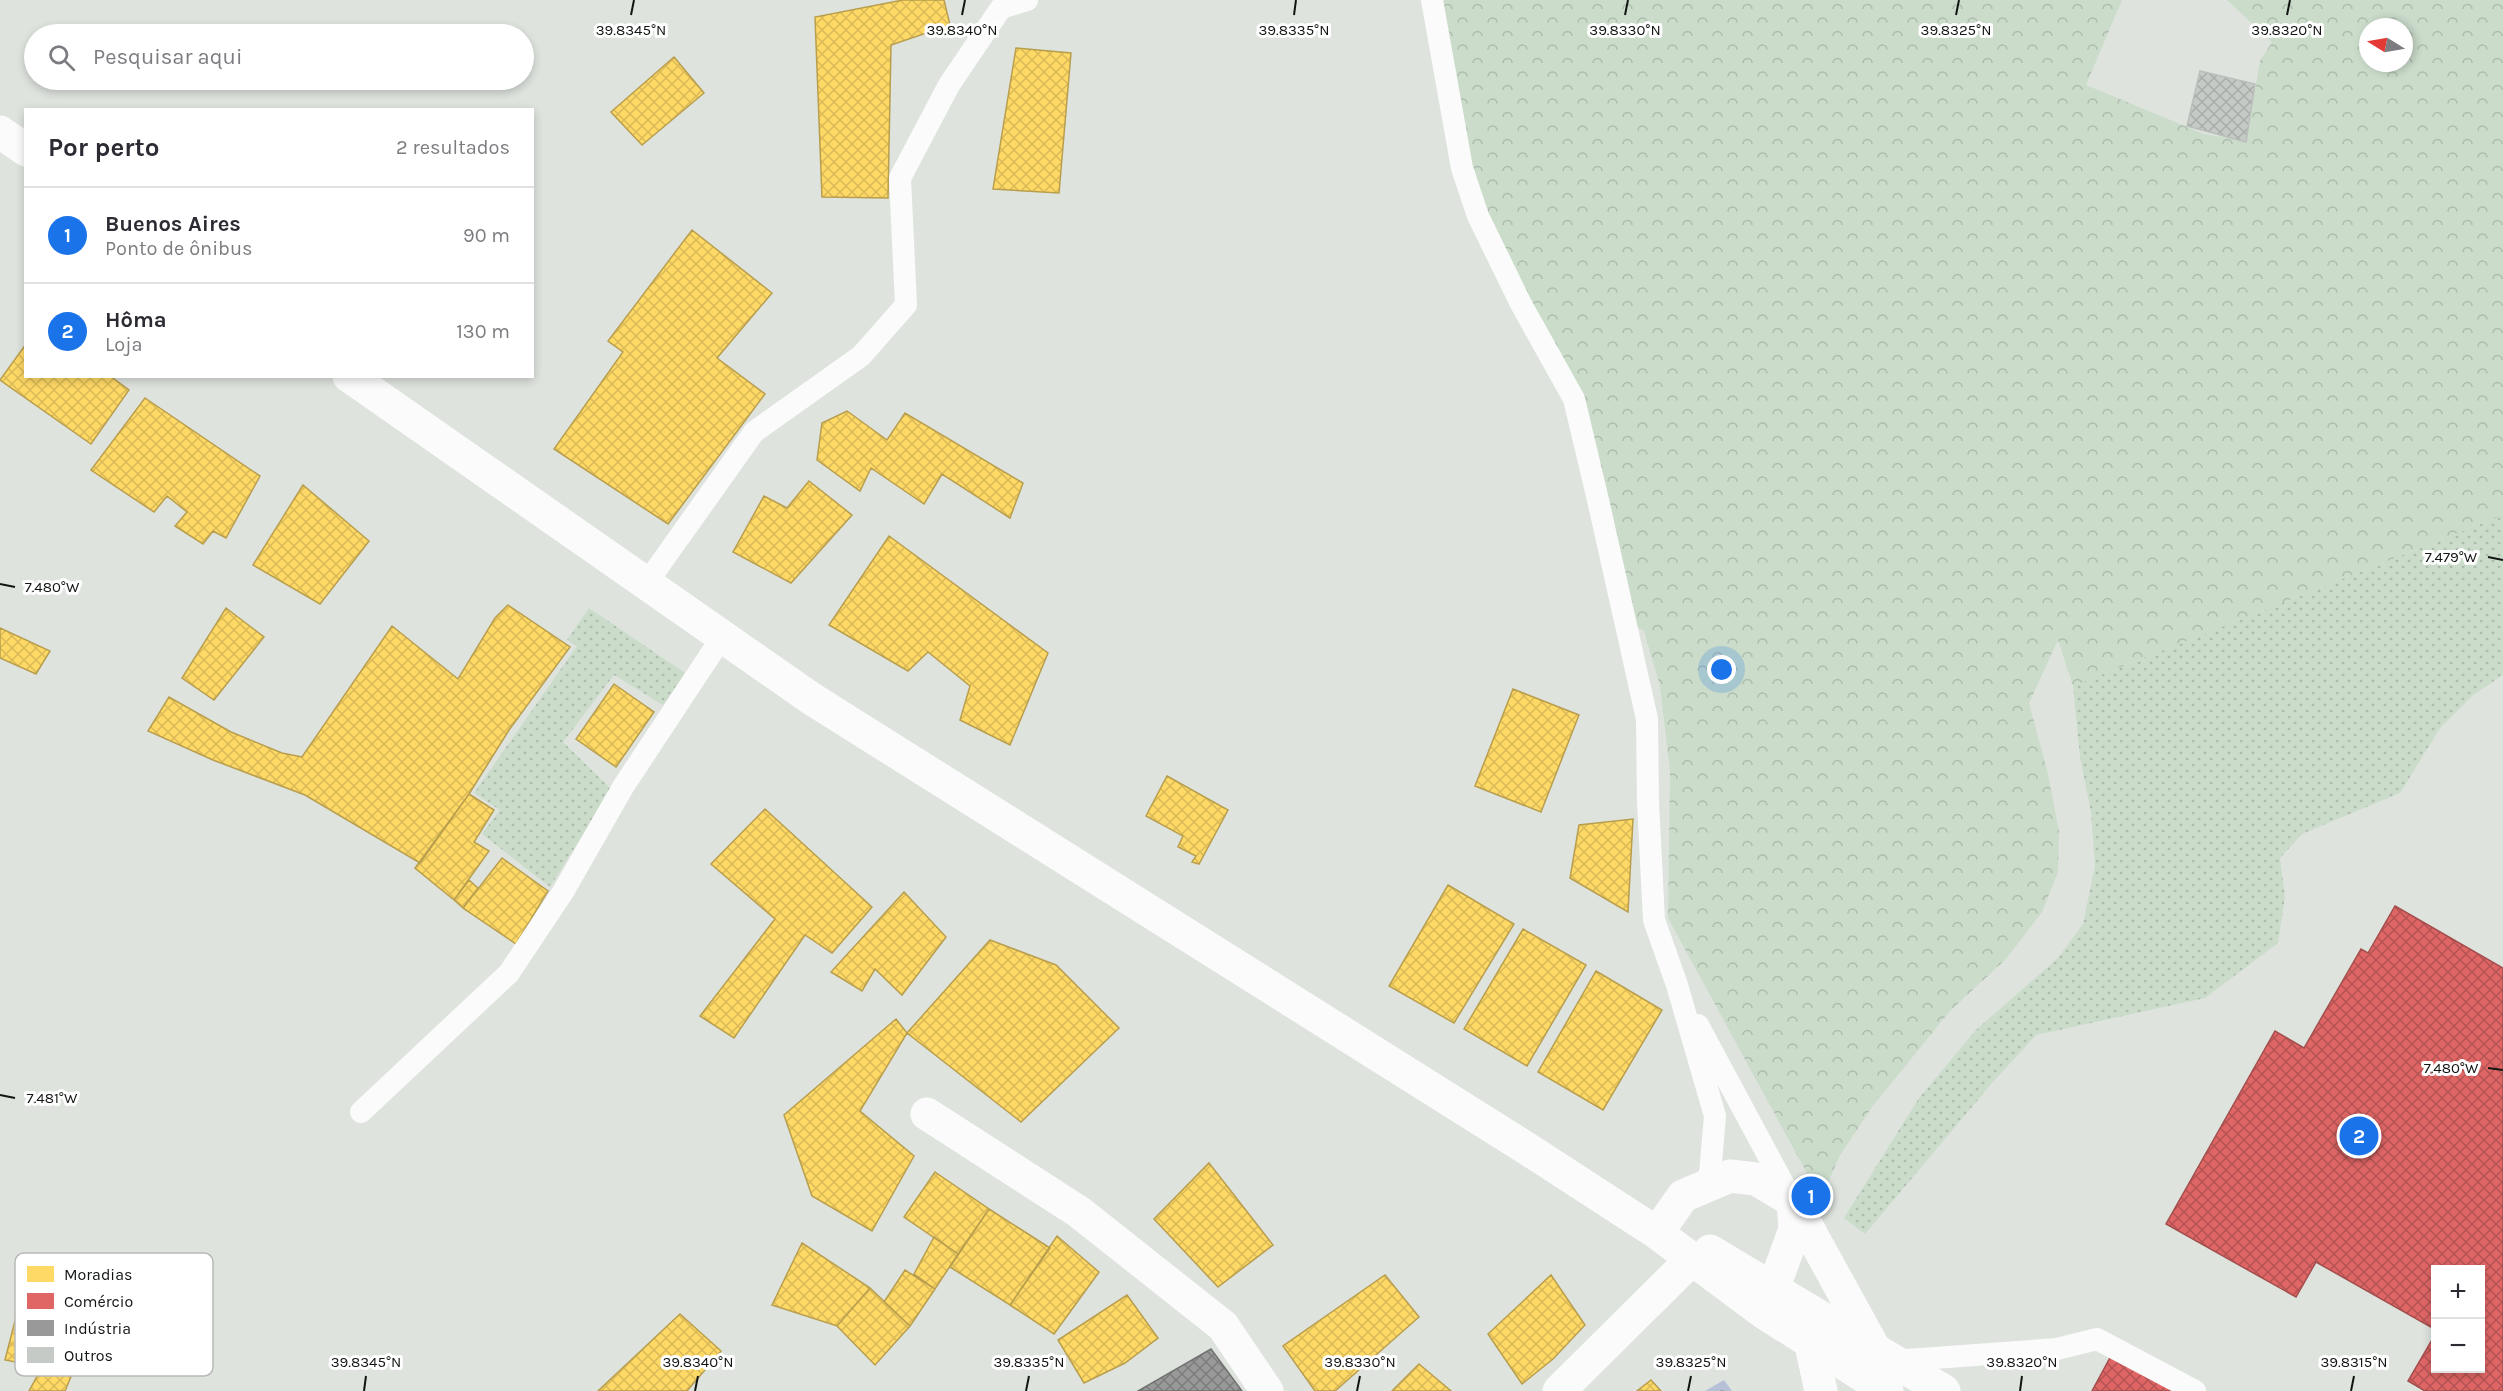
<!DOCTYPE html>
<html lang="pt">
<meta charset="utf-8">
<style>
:root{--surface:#fff;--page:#f7f7f7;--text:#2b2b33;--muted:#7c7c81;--line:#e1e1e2;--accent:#1a73e8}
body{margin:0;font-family:Karla,sans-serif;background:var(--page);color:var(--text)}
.controls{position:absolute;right:18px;bottom:18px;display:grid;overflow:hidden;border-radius:0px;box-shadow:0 3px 9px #0003}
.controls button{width:54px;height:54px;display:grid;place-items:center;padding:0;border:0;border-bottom:2px solid var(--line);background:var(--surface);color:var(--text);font:30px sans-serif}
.compass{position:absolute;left:2359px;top:18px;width:54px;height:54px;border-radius:50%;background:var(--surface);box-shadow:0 3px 9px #0003;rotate:281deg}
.you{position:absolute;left:1722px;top:670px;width:21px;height:21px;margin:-15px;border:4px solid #fff;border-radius:50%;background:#1a73e8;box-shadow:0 0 0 9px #1a73e833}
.badge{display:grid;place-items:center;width:39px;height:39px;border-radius:50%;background:var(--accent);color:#fff;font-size:20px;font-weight:700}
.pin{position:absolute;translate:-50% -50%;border:3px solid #fff;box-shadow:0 2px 6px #0006}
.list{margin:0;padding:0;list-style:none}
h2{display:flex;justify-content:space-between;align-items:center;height:78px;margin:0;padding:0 24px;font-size:26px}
h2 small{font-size:20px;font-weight:400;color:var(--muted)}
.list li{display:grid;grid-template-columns:39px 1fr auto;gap:18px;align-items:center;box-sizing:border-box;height:96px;padding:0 24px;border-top:2px solid var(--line)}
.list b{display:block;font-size:22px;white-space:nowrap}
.list p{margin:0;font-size:20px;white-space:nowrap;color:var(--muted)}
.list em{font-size:20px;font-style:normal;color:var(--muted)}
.icon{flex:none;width:33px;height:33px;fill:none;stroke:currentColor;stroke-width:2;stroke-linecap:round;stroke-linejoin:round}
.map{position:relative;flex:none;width:2503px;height:1391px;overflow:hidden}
.search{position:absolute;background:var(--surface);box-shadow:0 3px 9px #0003;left:24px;top:24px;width:510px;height:66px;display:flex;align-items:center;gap:15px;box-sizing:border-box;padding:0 21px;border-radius:33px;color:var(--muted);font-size:22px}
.panel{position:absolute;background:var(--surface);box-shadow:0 3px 9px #0003;left:24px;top:108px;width:510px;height:270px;border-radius:0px}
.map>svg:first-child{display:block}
.grass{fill:url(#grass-dots)}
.forest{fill:url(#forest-crowns);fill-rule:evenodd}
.water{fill:url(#water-ripples)}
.homes{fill:url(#homes-cross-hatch);stroke:#b89e4d;stroke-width:1.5}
.shops{fill:url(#shops-cross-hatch);stroke:#a24e4d;stroke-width:1.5}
.industry{fill:url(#industry-cross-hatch);stroke:#707270;stroke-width:1.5}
.building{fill:url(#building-cross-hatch);stroke:#bbbfbb;stroke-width:1.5}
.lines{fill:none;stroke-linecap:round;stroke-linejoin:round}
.service{stroke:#fafbfa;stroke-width:22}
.minor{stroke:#fafbfa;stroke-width:33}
.tertiary{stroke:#fafbfa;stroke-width:33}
.secondary{stroke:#fafbfa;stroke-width:33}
.ticks{fill:none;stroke:#121612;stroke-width:2}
.key{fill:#fff;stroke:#b8b9b8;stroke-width:1.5}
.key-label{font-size:16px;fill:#121612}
.ticks-label{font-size:15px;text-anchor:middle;fill:#121612;stroke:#fff;stroke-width:6;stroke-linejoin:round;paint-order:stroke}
</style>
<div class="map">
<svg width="2503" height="1391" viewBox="0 0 2503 1391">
<defs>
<pattern id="grass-dots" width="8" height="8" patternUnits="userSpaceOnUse" patternTransform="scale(1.5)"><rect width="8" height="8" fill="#cbdccb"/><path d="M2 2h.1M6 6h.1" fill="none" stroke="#adbcad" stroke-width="1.8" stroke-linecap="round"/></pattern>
<pattern id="forest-crowns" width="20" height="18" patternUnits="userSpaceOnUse" patternTransform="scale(1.5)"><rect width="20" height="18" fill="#cbdccb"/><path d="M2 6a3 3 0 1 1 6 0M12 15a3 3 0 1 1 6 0" fill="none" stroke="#adbcad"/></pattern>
<pattern id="water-ripples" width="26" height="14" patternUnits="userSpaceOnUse" patternTransform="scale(1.5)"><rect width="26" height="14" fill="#b6c1d8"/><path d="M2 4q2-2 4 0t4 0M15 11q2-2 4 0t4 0" fill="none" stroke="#9ba5b8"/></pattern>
<pattern id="homes-cross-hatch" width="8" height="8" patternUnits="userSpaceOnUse" patternTransform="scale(1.5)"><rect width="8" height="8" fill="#ffd966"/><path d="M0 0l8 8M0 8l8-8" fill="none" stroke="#daba57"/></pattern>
<pattern id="shops-cross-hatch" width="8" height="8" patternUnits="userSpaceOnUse" patternTransform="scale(1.5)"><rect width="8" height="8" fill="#e06666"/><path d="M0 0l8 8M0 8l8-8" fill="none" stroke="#b45353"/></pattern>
<pattern id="industry-cross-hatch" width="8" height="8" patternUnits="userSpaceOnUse" patternTransform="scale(1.5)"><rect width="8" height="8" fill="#999"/><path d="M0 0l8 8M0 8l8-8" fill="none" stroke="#7b7c7b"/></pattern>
<pattern id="building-cross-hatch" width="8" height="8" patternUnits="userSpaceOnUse" patternTransform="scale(1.5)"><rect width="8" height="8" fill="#c5cac6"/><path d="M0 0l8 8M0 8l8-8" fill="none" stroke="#a8ada9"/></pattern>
</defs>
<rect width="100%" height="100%" fill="#dee3de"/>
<path class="grass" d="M2503,515V675L2473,695L2440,728L2400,793L2302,834L2280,858L2285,897L2278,943L2205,998L2036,1035L1992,1083L1865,1234L1844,1218L1919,1098L1976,1030L2058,958L2083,924L2095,866L2091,812L2080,757L2073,686Z
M589,608L685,673L663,705L614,675L563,742L611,789L550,887L482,834L500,810L474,793L577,646L567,640Z"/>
<path class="forest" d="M1432,0H2122L2086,85L2204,134L2246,141L2260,61L2272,42L2227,0H2503V515L2073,686L2058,640L2029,703L2048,774L2059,832L2058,872L2042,912L2006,959L1950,1011L1872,1107L1839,1157L1821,1199L1668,918L1670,771L1660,686L1644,631L1625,621L1574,399L1478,216ZM2368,27H2404V63H2368Z"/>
<path class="water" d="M1724,1380L1732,1391H1705Z"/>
<path class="homes" d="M903,0H944L950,25L891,45L888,198L822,197L815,17Z
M1016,48L1071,53L1059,193L993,189Z
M674,57L704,93L642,145L611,112Z
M692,230L772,293L717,358L765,394L668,524L554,449L623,352L608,341Z
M26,344V376H110L129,390L91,444L0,380Z
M145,398L260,476L226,538L213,531L203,544L175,526L187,512L167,496L154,512L91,470Z
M847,411L887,440L905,413L1023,483L1010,518L942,474L924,504L871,468L860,491L817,460L822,423Z
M809,481L852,515L791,583L733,552L764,496L787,508Z
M303,485L369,541L320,604L253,565Z
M889,536L1048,653L1010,745L960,720L970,686L928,652L908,671L829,625Z
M508,605L570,647L509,730L469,794L420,863L305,795L213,760L148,731L169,697L231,732L282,753L302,757L392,626L458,679L495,618Z
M226,608L264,637L214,700L182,678Z
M0,628L50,651L36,674L0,658Z
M614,684L654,712L616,767L576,739Z
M1513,689L1579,715L1541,812L1475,786Z
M1167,776L1228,810L1199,864L1192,862L1196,856L1178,847L1183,836L1146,816Z
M469,794L494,810L474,842L489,851L454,900L415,868Z
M765,809L872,907L832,953L805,935L734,1038L700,1016L775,919L711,864Z
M1633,819L1628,912L1570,878L1579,825Z
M502,858L548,891L516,944L463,908Z
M469,880L478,888L463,908L454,900Z
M1448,885L1514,924L1454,1023L1389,986Z
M904,892L946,937L902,995L875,969L862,991L831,972Z
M1523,929L1586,965L1527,1066L1464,1029Z
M990,940L1056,965L1119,1028L1021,1122L907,1033Z
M1596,971L1662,1010L1603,1110L1538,1072Z
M896,1019L907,1033L860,1111L914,1156L872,1231L812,1196L784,1115Z
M1209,1163L1273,1245L1218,1287L1154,1219Z
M935,1172L989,1209L958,1254L904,1217Z
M989,1209L1050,1248L1010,1305L950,1267Z
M1057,1236L1099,1272L1054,1334L1010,1305Z
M934,1237L958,1254L935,1289L914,1274Z
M802,1243L870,1288L837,1326L772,1305Z
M905,1270L935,1289L910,1326L884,1302Z
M1385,1275L1419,1317L1335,1391H1315L1283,1346Z
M1551,1275L1585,1325L1553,1359L1522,1384L1488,1334Z
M870,1288L910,1326L875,1365L837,1326Z
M1127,1295L1158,1338L1125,1363L1084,1383L1058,1340Z
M19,1305L87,1338L65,1391H29L42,1367L5,1360Z
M680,1314L721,1351L687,1391H598Z
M1419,1364L1451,1391H1392Z
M1651,1380L1661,1391H1637Z"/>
<path class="shops" d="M2395,906L2503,968V1391H2425L2408,1381L2436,1333V1368H2480V1270H2436V1330L2316,1262L2296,1297L2166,1224L2275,1031L2304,1048L2361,949L2368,953Z
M2112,1354L2180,1391H2092Z"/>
<path class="industry" d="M1211,1349L1242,1391H1138Z"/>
<path class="building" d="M2200,71L2255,84L2246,142L2187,126Z"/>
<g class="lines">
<path class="service" d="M1432,0L1462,168L1478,216L1521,304L1574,399L1598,500L1647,719L1648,803L1654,920L1677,985L1715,1116L1709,1185
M646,584L754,432L861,356L906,305L900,178L949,85L1001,8L1027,0
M1698,1025L1792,1200
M361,1112L509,973L563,892L623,787L722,637
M1893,1361L2057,1349L2097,1339L2195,1391"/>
<path class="minor" d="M927,1114L1079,1212L1223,1326L1267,1391
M1811,1345L1821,1391
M1559,1391L1692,1259"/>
<path class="tertiary" d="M1793,1201L1875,1350"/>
<path class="secondary" d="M0,132L26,150
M349,376L812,699L1526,1148L1657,1233L1763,1312L1887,1391
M1657,1233L1683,1196L1730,1176L1756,1179L1793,1201L1795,1229L1774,1287
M1710,1251L1944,1391"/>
</g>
<path class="ticks" d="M631,15L634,0M962,15L965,0M1294,15L1296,0M1625,15L1628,0M1956,15L1959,0M2287,15L2290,0M2488,557L2503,560M0,584L15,587M2488,1068L2503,1070M0,1095L15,1098M364,1391L366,1376M695,1391L698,1376M1026,1391L1029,1376M1357,1391L1360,1376M1688,1391L1691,1376M2020,1391L2022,1376M2351,1391L2354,1376"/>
<rect x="15" y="1253" width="198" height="123" rx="9" class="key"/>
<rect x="27" y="1266" width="27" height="16" fill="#ffd966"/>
<rect x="27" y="1293" width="27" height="16" fill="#e06666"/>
<rect x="27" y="1320" width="27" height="16" fill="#999"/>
<rect x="27" y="1347" width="27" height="16" fill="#c5cac6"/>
<g class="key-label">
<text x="64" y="1280">Moradias</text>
<text x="64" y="1307">Comércio</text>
<text x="64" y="1334">Indústria</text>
<text x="64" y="1361">Outros</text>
</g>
<g class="ticks-label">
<text x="631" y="35">39.8345°N</text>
<text x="962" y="35">39.8340°N</text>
<text x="1294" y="35">39.8335°N</text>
<text x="1625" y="35">39.8330°N</text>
<text x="1956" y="35">39.8325°N</text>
<text x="2287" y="35">39.8320°N</text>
<text x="2451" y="562">7.479°W</text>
<text x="52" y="592">7.480°W</text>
<text x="2451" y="1073">7.480°W</text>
<text x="52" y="1103">7.481°W</text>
<text x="366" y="1367">39.8345°N</text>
<text x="698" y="1367">39.8340°N</text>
<text x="1029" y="1367">39.8335°N</text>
<text x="1360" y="1367">39.8330°N</text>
<text x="1691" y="1367">39.8325°N</text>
<text x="2022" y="1367">39.8320°N</text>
<text x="2354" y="1367">39.8315°N</text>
</g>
</svg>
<div class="controls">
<button>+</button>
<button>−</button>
</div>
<svg class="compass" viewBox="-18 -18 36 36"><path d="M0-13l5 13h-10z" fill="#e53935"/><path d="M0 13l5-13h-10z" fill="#7c7c81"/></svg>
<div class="you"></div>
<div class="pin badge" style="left:1811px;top:1196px">1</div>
<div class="pin badge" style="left:2359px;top:1136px">2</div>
<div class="search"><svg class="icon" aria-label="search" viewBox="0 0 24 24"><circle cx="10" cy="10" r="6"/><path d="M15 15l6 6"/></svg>Pesquisar aqui</div>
<section class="panel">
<h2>Por perto<small>2 resultados</small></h2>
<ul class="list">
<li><span class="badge">1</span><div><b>Buenos Aires</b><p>Ponto de ônibus</p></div><em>90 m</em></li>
<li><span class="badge">2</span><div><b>Hôma</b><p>Loja</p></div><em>130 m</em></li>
</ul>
</section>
</div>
